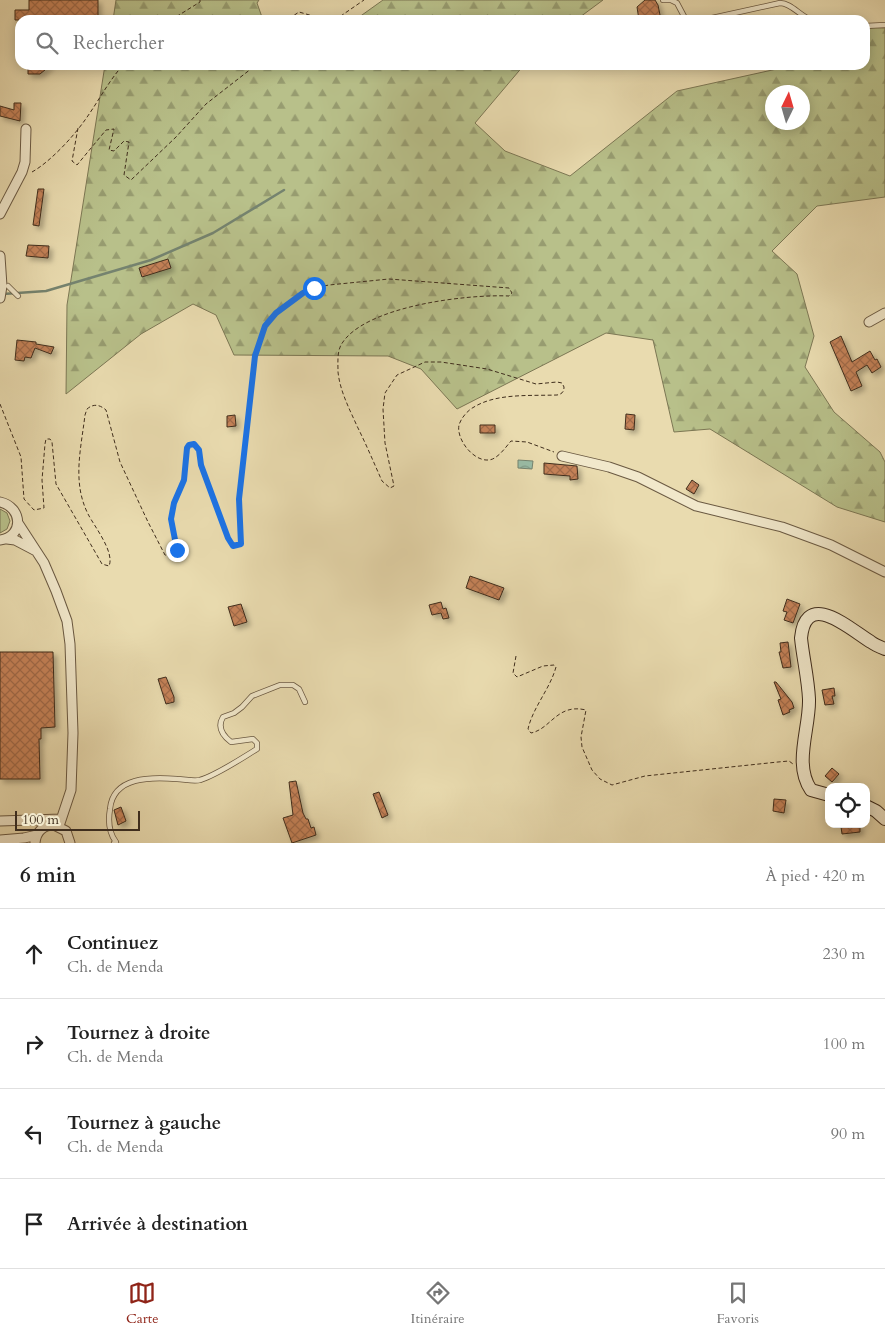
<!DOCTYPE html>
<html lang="fr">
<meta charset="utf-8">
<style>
:root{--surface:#fff;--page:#f6f6f6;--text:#222;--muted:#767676;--line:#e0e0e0;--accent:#8f2418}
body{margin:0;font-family:Cardo,serif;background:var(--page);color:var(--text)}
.controls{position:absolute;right:15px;bottom:15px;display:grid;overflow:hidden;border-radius:10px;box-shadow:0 2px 12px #0003}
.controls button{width:45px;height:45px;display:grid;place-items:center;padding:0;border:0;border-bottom:1px solid var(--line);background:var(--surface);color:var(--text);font:25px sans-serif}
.compass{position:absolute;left:765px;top:85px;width:45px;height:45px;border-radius:50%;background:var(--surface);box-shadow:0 2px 12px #0003;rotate:5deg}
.scale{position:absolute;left:15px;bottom:12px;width:125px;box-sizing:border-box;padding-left:5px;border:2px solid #402e1d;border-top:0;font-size:14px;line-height:18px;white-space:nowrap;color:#402e1d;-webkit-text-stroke:4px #f1e8cb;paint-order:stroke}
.stop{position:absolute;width:15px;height:15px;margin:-11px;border:4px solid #1a73e8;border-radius:50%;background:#fff}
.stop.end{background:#1a73e8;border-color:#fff;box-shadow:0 1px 5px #0008}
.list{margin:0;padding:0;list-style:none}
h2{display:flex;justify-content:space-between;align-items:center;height:65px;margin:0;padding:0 20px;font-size:21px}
h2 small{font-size:16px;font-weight:400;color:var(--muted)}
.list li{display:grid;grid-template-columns:32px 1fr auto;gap:15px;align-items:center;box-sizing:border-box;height:90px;padding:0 20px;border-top:1px solid var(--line)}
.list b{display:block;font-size:19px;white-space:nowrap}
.list p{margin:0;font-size:16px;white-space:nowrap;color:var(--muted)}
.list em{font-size:16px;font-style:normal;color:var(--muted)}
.icon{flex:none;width:28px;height:28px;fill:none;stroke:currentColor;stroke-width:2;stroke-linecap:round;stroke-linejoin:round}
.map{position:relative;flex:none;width:885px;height:843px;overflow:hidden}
.search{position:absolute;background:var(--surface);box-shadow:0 2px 12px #0003;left:15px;right:15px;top:15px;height:55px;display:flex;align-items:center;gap:12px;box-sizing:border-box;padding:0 18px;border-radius:15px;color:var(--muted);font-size:19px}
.sheet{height:425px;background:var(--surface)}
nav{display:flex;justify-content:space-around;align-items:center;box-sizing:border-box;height:70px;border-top:1px solid var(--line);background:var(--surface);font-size:14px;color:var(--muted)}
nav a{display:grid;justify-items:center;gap:2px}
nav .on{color:var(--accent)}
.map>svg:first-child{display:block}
.green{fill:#b8c08a;stroke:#7c7754}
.forest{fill:url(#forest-firs);stroke:#7c7754;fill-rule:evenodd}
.water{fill:url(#water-waves);stroke:#75836f}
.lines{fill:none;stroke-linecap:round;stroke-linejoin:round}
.stream{stroke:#75836f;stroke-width:2.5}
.building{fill:url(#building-cross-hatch);stroke:#402e1d;filter:url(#shadow)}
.lane-casing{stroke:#6a5942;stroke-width:6}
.street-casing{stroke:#6a5942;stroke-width:11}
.secondary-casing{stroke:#402e1d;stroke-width:14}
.path{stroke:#402e1d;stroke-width:1;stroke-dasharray:4 2.5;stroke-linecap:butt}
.lane{stroke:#f1e8cb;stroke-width:4.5}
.street{stroke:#f1e8cb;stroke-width:9}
.secondary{stroke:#f1e8cb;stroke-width:12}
.route{stroke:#1a73e8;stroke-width:6}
</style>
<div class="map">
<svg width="885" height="843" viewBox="0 0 885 843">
<defs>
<pattern id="forest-firs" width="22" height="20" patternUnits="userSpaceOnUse" patternTransform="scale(1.25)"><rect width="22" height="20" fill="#b8c08a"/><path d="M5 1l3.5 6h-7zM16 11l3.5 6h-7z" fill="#979c70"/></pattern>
<pattern id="water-waves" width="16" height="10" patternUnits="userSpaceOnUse" patternTransform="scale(1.25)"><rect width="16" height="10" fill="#99bca6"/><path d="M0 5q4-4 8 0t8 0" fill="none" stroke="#7e9987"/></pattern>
<pattern id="building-cross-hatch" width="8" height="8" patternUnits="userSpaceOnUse" patternTransform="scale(1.25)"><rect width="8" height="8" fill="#c58258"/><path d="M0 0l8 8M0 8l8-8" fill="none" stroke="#a16b48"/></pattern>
<filter id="shadow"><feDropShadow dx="3.5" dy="3.5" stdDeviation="2.5" flood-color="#0004"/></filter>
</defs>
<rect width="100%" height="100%" fill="#e9dbaf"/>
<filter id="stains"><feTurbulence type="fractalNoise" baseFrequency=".004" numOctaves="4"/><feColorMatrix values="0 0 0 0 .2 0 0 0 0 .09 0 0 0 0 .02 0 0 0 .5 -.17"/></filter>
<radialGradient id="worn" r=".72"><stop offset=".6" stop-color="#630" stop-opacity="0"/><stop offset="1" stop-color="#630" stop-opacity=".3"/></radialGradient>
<path class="green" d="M0,509L7,513L10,521L7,529L0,533Z"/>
<path class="forest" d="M116,0H259L257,3L263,20H113Z
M383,0H603L576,20H355Z
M865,27L885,28V197L817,206L772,251L797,274L814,336L805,367L834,412L880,452L885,462V522L837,507L710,429L674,432L653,340L606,333L457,409L421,369L388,356L234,355L216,315L193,304L141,334L66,394L67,305L105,65H524L475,123L505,151L570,176L677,91L795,65H865ZM772,92H802V122H772Z"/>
<path class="water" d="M518,460L533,461L532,469L518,468Z"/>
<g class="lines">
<path class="stream" d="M3,294L46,291L151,260L213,233L284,190"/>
</g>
<path class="building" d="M29,0H98V19L15,20V10H29Z
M645,0H655L658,5L661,20H639L637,7Z
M28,65H51L40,74H28Z
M14,103H21L20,121L0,116V106L14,110Z
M38,189H44L39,226L33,225Z
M28,245L49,246L48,258L26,256Z
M168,259L171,268L142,277L139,268Z
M841,336L852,362L870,351L875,360L877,359L881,367L872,373L867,365L856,372L862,386L851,391L830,342Z
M17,340L36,342V344L54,347L51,354L35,348L31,358L25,357L24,361L15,360Z
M626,414L635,415L634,430L625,429Z
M235,415L236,426L227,427V416Z
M480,425H495V433H480Z
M544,463L577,466L578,479L570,480V476L544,474Z
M692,480L699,485L694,494L686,489Z
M470,576L504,588L499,600L466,588Z
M787,599L800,604L793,623L784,620L787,612L783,611Z
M441,602L443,609L446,608L449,618L443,619L441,613L432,615L429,605Z
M241,604L247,622L234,626L228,607Z
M788,642L791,667L783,668L779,652H781L780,643Z
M0,652H53L55,727L41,728V739H39L40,779H0Z
M166,677L174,697V702L166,704L158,679Z
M774,682H776L792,702L794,708L789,710L790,712L783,715L778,700L781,699Z
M834,688L835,696H832L834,704L825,705L822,690Z
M832,768L839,774L832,782L825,776Z
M296,781L303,813L306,819H308L311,828L314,827L316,835L292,843L283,818L293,815L289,782Z
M379,792L388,815L382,818L373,794Z
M774,799L786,800L784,813L773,811Z
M121,807L126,821L118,825L114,810Z
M860,825V832L842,834L841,827Z"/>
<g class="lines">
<defs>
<path id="lane" d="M663,0H671L677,3L686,20
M703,20L780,3C791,3 799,15 811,20
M865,26L885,25
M8,286L18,296
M114,843L116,842C109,833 108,821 110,809C113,776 152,777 177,779C184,779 194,782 200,780C217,775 242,758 257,749V743L253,739L231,742C222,735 217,727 223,717L234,713L242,707L252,696L280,685H293L299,689L305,702"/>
<path id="street" d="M0,214L22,172L25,162L26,129
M0,256L2,286H0
M0,298L2,286
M869,322L885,313
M562,456L609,467L638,477L696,506L782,527L831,545L885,572
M0,502C23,507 24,537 0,540
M18,523L44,563L56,591L67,621L70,644L73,733L71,790L59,826
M7,539L15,540L34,550
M0,821L61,819
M0,840L24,838L37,835
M35,843C36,832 43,825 54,825L66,831L70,843"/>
<path id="secondary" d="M829,795L811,790C793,764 810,728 809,699C808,678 803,658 801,638C806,588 851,630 871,642C875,645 880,647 885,649
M866,806L876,811L885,819"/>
</defs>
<use href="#lane" class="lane-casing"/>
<use href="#street" class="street-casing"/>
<use href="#secondary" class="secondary-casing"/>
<path class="path" d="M171,20L200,2V0
M290,20L293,16L299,12L327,20
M335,20L364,0
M78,128L72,161L77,165L106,130L114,129L109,150L114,151L124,141L129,142L124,175L131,180L176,137L206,104L256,65
M32,172C50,162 73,137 85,120C98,102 108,82 123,65
M0,404L21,457L24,499L34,510L44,508L42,480L45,444L46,439H50L52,442L56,484L102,564L109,566C115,552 94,526 88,514C72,482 81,449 85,415L87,409C94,403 100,405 106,410L120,462L148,522L165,555L173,558L177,550L171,519L174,503L183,480L187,448L189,445L194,444L199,450L201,465L228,538L233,546L241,543L242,538L239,499L251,376L255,356L265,326L276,313L291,300L303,293L314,288L329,285L389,279L509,288L512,293L509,296C468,294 363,306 341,345C337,352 338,364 338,372C340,391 349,408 357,426C366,444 374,463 382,481L390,488L394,486L385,443L383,409L385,393L397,375L425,362H441L487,369L536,384L557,382L562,383L564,387C564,392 562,394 557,395C530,396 497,393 474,407C468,410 461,418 459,425C456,439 473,461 488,460C497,460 505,448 511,441L527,442L554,452
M516,656L513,673L517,677L543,666L554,665L556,667C550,689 533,707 528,729L531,733C551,729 557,703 586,710L581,737L582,747L592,770L600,779L612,785L645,776L778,762L789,761L793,764"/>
<use href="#lane" class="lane"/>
<use href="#street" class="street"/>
<use href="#secondary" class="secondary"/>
</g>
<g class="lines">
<path class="route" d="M177,550L171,519L174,503L184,480L187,448L189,445L194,444L199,450L201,465L228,538L233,546L241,544L239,499L255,356L265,326L276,313L303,293L314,288"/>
</g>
<rect width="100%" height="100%" filter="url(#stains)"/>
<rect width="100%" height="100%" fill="url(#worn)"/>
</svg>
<div class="controls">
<button><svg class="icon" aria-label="locate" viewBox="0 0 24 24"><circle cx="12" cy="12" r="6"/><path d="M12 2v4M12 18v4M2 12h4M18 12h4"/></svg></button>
</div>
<svg class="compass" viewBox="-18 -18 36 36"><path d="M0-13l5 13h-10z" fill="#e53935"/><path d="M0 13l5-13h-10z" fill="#767676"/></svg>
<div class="scale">100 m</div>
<div class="stop" style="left:314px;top:288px"></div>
<div class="stop end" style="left:177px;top:550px"></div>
<div class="search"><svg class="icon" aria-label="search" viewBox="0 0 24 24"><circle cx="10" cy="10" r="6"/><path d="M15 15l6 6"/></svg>Rechercher</div>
</div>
<section class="sheet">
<h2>6 min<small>À pied · 420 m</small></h2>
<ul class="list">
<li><svg class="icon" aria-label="ahead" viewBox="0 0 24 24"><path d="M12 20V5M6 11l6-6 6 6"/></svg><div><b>Continuez</b><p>Ch. de Menda</p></div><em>230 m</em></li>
<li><svg class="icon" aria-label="right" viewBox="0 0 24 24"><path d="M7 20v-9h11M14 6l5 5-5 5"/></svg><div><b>Tournez à droite</b><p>Ch. de Menda</p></div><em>100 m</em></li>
<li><svg class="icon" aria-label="left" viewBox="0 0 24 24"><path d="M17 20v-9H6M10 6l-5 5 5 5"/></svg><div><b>Tournez à gauche</b><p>Ch. de Menda</p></div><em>90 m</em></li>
<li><svg class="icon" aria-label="arrive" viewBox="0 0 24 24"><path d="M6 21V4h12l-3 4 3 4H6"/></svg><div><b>Arrivée à destination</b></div></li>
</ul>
</section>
<nav>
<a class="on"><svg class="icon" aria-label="map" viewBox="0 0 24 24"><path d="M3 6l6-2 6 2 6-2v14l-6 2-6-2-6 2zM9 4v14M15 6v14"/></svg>Carte</a>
<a><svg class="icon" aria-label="directions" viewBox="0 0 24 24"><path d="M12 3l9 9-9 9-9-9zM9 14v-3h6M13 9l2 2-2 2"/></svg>Itinéraire</a>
<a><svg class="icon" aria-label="saved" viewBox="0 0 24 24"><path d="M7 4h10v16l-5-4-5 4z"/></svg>Favoris</a>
</nav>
